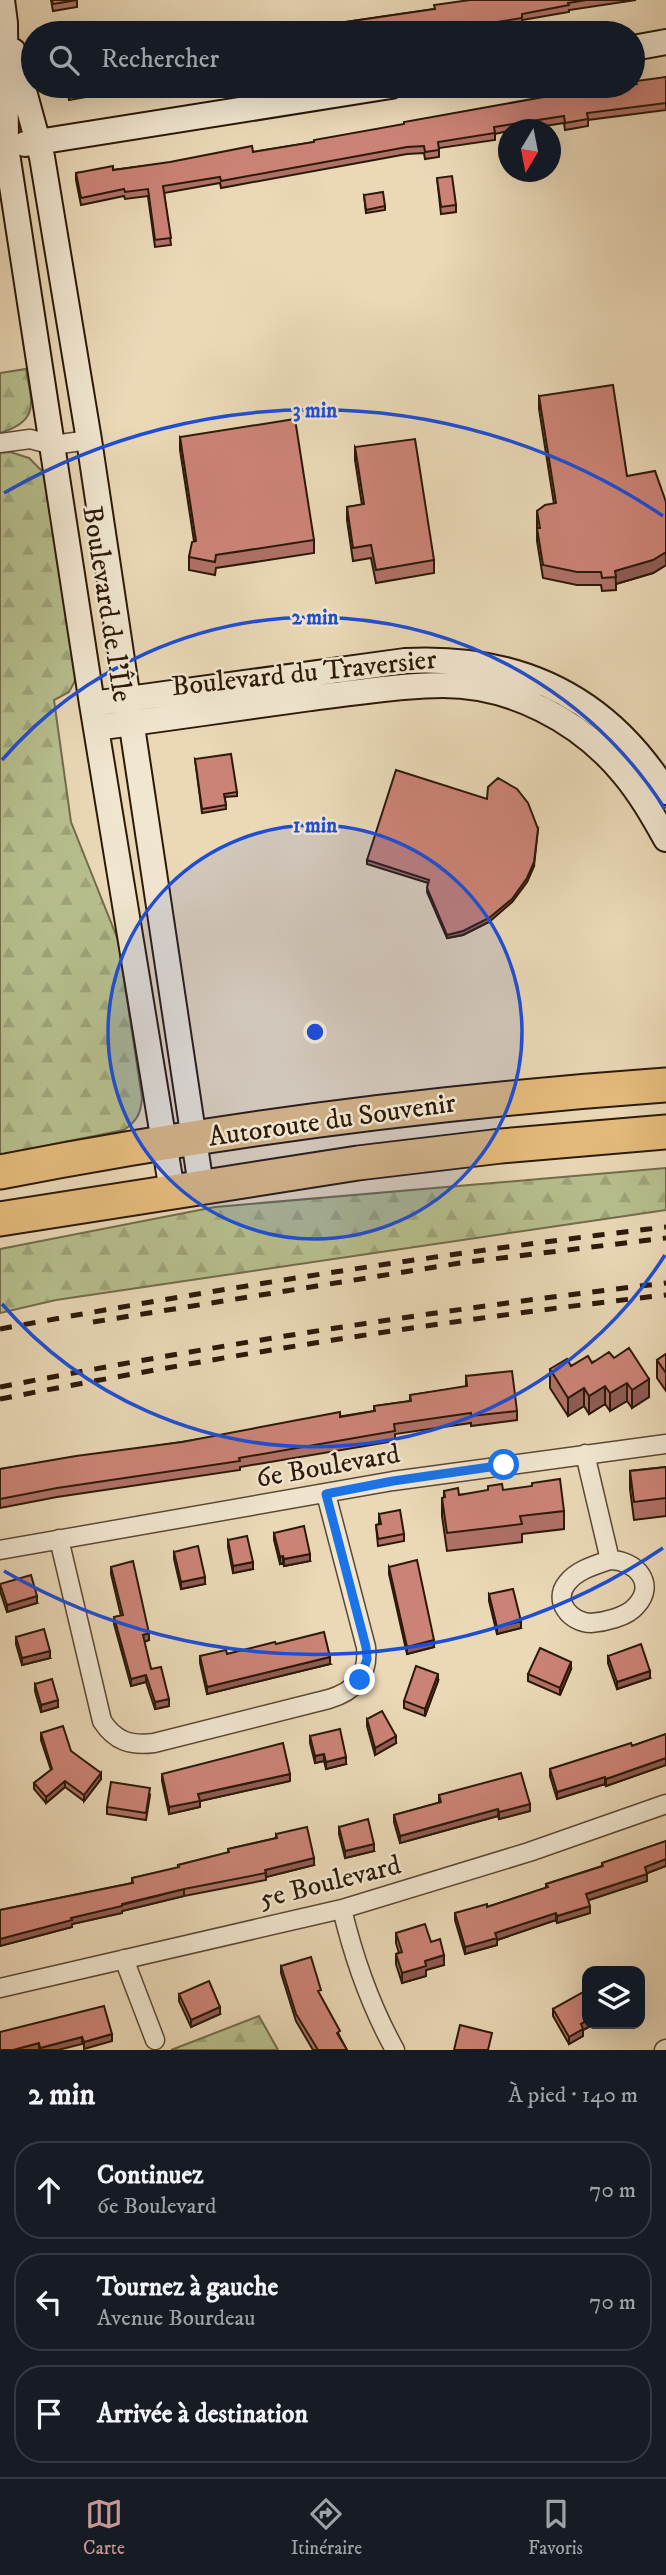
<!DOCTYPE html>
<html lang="fr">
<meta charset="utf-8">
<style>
:root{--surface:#171b24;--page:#242831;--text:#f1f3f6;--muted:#9ea1a6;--line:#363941;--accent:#c59692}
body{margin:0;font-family:"IM FELL DW Pica",serif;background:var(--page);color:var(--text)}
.controls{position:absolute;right:21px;bottom:21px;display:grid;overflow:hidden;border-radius:14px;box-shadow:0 7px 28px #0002}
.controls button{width:63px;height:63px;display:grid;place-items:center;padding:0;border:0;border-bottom:2px solid var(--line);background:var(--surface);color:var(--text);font:35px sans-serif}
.compass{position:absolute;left:498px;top:119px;width:63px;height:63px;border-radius:50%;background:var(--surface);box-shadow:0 7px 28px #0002;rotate:190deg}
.stop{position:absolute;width:21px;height:21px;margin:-16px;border:5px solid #1a73e8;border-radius:50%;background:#fff}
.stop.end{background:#1a73e8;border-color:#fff;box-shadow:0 2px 7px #0008}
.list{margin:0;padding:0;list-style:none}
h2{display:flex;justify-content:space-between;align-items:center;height:91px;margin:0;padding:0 28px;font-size:30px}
h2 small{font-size:23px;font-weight:400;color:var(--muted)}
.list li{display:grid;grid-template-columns:46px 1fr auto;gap:21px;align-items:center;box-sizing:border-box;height:98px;margin:0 14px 14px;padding:0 14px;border:2px solid var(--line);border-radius:28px}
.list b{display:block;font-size:26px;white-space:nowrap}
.list p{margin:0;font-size:23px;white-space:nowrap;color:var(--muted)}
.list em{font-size:23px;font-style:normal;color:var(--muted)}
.icon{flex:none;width:38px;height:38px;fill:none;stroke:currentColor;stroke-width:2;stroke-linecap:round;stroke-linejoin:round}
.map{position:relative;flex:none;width:666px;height:2050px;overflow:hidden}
.search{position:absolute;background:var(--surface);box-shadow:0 7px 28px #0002;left:21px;right:21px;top:21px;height:77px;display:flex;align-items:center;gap:18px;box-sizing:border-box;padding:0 24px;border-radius:38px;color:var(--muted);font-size:26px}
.sheet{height:427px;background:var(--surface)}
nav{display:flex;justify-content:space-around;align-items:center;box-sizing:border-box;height:98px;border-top:2px solid var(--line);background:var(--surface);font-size:19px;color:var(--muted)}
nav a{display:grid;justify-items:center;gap:4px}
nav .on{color:var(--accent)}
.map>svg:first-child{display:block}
.forest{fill:url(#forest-firs);stroke:#726c4b;stroke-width:2}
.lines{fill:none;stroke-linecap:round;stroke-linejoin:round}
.street-casing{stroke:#5c4934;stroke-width:21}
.secondary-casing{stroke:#2c1908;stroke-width:28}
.highway-casing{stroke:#2c1908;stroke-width:37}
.street{stroke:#f1e6d0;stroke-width:18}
.secondary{stroke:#f1e6d0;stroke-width:24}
.highway{stroke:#e5bc7c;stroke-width:33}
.rail{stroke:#2c1908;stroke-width:5;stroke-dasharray:12 12;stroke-linecap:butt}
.wall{fill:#af7166;stroke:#2c1908;stroke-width:2}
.shaded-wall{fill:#8f5c53;stroke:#2c1908;stroke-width:2}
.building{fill:#cc8377;stroke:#2c1908;stroke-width:2}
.route{stroke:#1a73e8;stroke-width:9}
.ring{fill:none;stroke:#1d4ed8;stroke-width:3.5}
.labels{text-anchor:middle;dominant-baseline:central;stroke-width:5;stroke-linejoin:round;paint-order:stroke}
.street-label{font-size:28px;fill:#2c1908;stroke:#f1e6d0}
.centre{fill:#1d4ed8;stroke:#f1e6d0;stroke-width:3.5}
.ring-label{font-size:21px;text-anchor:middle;font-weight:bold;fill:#1d4ed8;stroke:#f1e6d0;stroke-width:5;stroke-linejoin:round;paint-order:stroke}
</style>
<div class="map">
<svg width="666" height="2050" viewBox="0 0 666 2050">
<defs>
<pattern id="forest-firs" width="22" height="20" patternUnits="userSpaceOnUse" patternTransform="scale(1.75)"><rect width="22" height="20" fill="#b7bf8e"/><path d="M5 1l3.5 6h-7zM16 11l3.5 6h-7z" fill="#9ea479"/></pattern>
</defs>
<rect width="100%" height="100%" fill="#ead8b7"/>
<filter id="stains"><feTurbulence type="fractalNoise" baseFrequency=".00286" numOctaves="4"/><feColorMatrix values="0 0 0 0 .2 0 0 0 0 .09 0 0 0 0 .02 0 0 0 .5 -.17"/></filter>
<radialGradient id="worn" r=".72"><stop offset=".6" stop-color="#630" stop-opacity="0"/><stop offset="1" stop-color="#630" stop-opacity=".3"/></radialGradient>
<path class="forest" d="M26,369C32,403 40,421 0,433V373Z
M10,452L29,458L43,472L77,677L69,692L54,700L71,822L118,940L142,1098C141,1113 137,1121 124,1130L0,1155V453Z
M666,1168V1210L56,1300L0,1313V1249L215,1207Z
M259,2016L278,2050H171Z"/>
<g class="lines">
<defs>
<path id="street" d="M0,443L30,439L53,445L89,440
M585,1454L610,1560
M59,1539L102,1721C115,1741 130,1746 154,1743L329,1699C355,1691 369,1676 366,1647L326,1494
M0,1550L393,1481L666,1444
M610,1560C636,1560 657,1584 636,1606C627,1617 604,1622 591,1623C571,1623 552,1601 567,1583C577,1570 595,1565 610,1560Z
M342,1909C354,1959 370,2005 395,2050
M124,1959L155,2040
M0,1988L342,1909L529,1852L666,1804
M664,2050L666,2049"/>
<path id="secondary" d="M2,0L5,23L6,147L92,704L172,1191
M633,48L666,42
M13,51L42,157L89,440L201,1186
M25,144L391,86
M92,704L405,661C518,655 606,696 666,792
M96,728C168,718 239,708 311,698C355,693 399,685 443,685C511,685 579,720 623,773C640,793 653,816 666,839"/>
<path id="highway" d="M0,1172C220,1129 442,1101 666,1085
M0,1219L358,1163L501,1146L666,1132"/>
</defs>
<use href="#street" class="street-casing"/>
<use href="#secondary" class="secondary-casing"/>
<use href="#highway" class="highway-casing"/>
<use href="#street" class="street"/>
<use href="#secondary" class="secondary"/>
<use href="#highway" class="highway"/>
<path class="rail" d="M93,1322L460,1263L666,1238
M0,1329C221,1288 443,1253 666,1227
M0,1387C220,1344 443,1309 666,1283
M0,1399C220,1356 443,1320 666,1295"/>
</g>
<path class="wall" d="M51,0H77V7L53,11Z
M470,0H636L569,10V12L522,20V25L473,33H270L434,9Z
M666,77V110L588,120V126L565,130L564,123L520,130H508V131L495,134V140L439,148V157L425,159L424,153L407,154L221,188L220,183L164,193L171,245L155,247L148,196L125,199L124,196L81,205L76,180V173L113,170L253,152L314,142L609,88L633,86Z
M67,86H146L69,100Z
M437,178L456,205V212L441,214Z
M364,195L385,206V210L366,213Z
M539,396L627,476L666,502V565L653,573L616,584V590L602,591L601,585H577L543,578L537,541V511L554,504L539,409Z
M180,437L314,540V553L216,568L215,575L189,570V557L194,541L180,450Z
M355,447L434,560V573L376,583L371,558L353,561L347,520V507L362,505L355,460Z
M195,759L237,792V796L225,797L226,809L202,813Z
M367,860L534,866L527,882L512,902L489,922L463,935L447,938L427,892L428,883L367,864Z
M666,1354V1391L657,1378V1360Z
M614,1358L649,1397L632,1408L627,1401L610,1411L605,1404L589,1414L584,1406L568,1416L550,1388V1369Z
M466,1376L517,1411V1420L471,1426V1423L395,1434V1441L240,1467V1470L57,1497L0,1508V1469L182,1442L374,1411V1406L410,1401V1395L466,1387Z
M666,1467V1516L634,1520L630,1489V1471Z
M503,1490L564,1511V1529L522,1534V1542L447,1551L442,1516V1498H444V1491L459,1495Z
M379,1514L404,1534V1541L378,1546L376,1525L379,1524Z
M274,1533L310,1561L284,1566L283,1563L280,1564L274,1540Z
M228,1540L253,1569L233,1573L228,1547Z
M174,1552L205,1584L181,1589L174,1559Z
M111,1567L149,1640L144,1642L151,1669L169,1706L155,1709L146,1682L131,1686L114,1624V1617L121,1616L111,1574Z
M389,1567L434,1647L407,1654L389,1574Z
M0,1584L37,1603L7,1612L0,1591Z
M489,1594L521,1628L497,1634L489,1601Z
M16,1637L50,1658L22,1665L16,1644Z
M276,1644L330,1664L207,1694L200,1663V1656L227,1654Z
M608,1656L650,1678L617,1689L608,1663Z
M571,1669L560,1695L528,1681V1674Z
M438,1681L425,1716L404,1708V1701Z
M35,1684L58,1707L41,1712L35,1691Z
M367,1719L396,1743L375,1755L367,1726Z
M41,1733L71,1751L101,1779L84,1801L65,1787L46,1803L34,1789V1783L51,1770L41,1740Z
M666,1734V1765L606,1786L605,1784L557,1799L550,1776V1769L632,1746Z
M310,1736L346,1764L326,1769L324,1761L315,1763L310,1743Z
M162,1774L290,1781L200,1801V1807L169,1814L162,1781Z
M150,1795L146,1820L107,1814V1807Z
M439,1795L530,1811L499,1819L498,1816L400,1843L394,1822V1815L439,1803Z
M339,1827L374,1851L345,1858L339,1834Z
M276,1834L314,1865L266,1877V1880L184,1896L122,1911V1913L72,1924V1927L0,1946V1910L132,1883V1878L178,1868V1865L228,1853V1849L276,1838Z
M666,1841V1866L647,1873V1881L588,1900L590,1913L557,1923L556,1920L497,1940V1945L465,1954L455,1920V1913L487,1907L546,1888V1884L602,1866V1863Z
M396,1933L431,1942L444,1965L426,1970V1976L402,1983L396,1964V1954L399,1953L396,1943Z
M281,1966L321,1997L340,2037L347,2050H313L296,2021L281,1973Z
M179,1994L220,2014L191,2027L179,2001Z
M553,2009L587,2024H594L583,2030V2036L569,2044L553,2016Z"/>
<path class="shaded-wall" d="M666,552V565L653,573L616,584L615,571Z
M538,829L534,866L527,882L512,902L489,922L463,935L447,938V935Z
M649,1379V1397L632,1408V1390Z
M627,1383V1401L610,1411V1393Z
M605,1386V1404L589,1414V1396Z
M584,1388V1406L568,1416V1398Z
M310,1554V1561L284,1566V1559Z
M283,1556V1563L280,1564V1557Z
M253,1562V1569L233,1573V1566Z
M205,1577V1584L181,1589V1582Z
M37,1596V1603L7,1612V1605Z
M521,1621V1628L497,1634V1627Z
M149,1633V1640L143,1642V1635Z
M434,1640V1647L407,1654V1647Z
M50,1651V1658L22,1665V1658Z
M330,1657V1664L207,1694V1687Z
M571,1662V1669L560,1695V1688Z
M650,1671V1678L617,1689V1682Z
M438,1674V1681L425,1716V1709Z
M146,1675V1682L131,1686V1679Z
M169,1699V1706L155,1709V1702Z
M58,1700V1707L41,1712V1705Z
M396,1736V1743L375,1755V1748Z
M324,1754V1761L315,1763V1756Z
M346,1757V1764L326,1769V1762Z
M666,1758V1765L606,1786V1779Z
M101,1773V1779L84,1801V1795Z
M290,1774V1781L200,1801V1807L169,1814V1807L198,1794Z
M605,1777V1784L557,1799V1792Z
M65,1781V1787L46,1803V1797Z
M530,1804V1811L499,1819V1812Z
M498,1809V1816L400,1843V1836Z
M374,1844V1851L345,1858V1851Z
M314,1858V1865L266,1877L265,1870Z
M666,1859V1866L645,1874V1867Z
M647,1874V1881L586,1901V1894Z
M184,1889V1896L122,1911V1913L72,1924V1927L0,1946V1939L71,1918Z
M590,1906V1913L557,1923V1916Z
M556,1913V1920L497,1940V1945L465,1954V1947L495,1933Z
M444,1955V1965L426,1970V1976L402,1983V1973L425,1961Z
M644,1992V1999L640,2001V1994Z
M220,2007V2014L191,2027V2020Z
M587,2020V2024H594L583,2030V2036L569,2044V2037L581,2024Z
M112,2034V2041L84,2049V2042Z
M82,2037V2044L58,2050H40V2048Z
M39,2043V2050H13Z"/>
<path class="building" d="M52,0H77L53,4Z
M470,0H587L568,3L569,5L522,14V18L427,33H270L435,9L434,5Z
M666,77V103L587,113L588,119L565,123L564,116L494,127L495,133L438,142L439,150L425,152L424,146L407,147L221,181L220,177L163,186L171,238L155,240L148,189L125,192L124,189L81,198L76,173L113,166V170L170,162L252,146L253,152L314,142V140L404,124V122L594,88V86H609V88L633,86V85L637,84L636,81Z
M68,86H110L69,93Z
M452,176L456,205L441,207L437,178Z
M383,192L385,206L366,210L364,195Z
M613,385L627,476L655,471L666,502V552L653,560L615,571L616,577L602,578L601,572H577L543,565L537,528H540L537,511L545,505L556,503L539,396Z
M295,419L314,540L216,555L215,562L189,557L192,542L196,541L180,437Z
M415,439L434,560L376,570L371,545L353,548L347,507L364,504L355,447Z
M231,754L237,792L224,794L226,805L202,809L195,759Z
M396,770L487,799L488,787L498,778L517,789L528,803L538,829L534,862L527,878L512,899L489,918L463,931L447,935L427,888L429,880L367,860Z
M629,1348L649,1379L632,1390L627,1383L610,1393L605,1386L589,1396L584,1388L568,1398L550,1369L567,1359L571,1366L588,1356L592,1363L609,1352L614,1358Z
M666,1354V1373L657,1360Z
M512,1371L517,1411L471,1416V1413L394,1424L395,1431L239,1458L240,1461L57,1488L0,1499V1469L76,1456L182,1442L340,1412V1417L375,1411L374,1406L411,1401L410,1395L467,1386L466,1376Z
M666,1467V1498L634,1502L630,1471Z
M560,1479L564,1511L520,1516L522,1524L447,1533L442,1498L445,1497L444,1491L458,1488L459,1495L488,1490V1486L502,1484L503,1490L532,1486V1483Z
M400,1510L404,1534L378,1539L376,1525L381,1524L379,1514Z
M304,1526L310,1554L284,1559L283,1556L280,1557L274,1533Z
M247,1536L253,1562L233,1566L228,1540Z
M198,1546L205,1577L181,1582L174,1552Z
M417,1560L434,1640L407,1647L389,1567Z
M133,1561L149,1633L143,1635L151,1669L161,1667L169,1699L155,1702L146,1675L131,1679L114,1617L123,1615L111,1567Z
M31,1575L37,1596L7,1605L0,1584Z
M513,1589L521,1621L497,1627L489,1594Z
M44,1629L50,1651L22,1658L16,1637Z
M324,1632L330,1657L207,1687L200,1656L226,1650L227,1654L275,1642L276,1644Z
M641,1644L650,1671L617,1682L608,1656Z
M540,1648L571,1662L560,1688L528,1674Z
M416,1666L438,1674L425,1709L404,1701Z
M52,1679L58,1700L41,1705L35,1684Z
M382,1711L396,1736L375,1748L367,1719Z
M63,1726L71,1751L101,1773L84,1795L65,1781L46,1797L34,1783L52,1769L41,1733Z
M340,1729L346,1757L326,1762L324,1754L315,1756L310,1736Z
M666,1734V1758L606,1779L605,1777L557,1792L550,1769L631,1743L632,1746Z
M283,1743L290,1774L198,1794L200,1801L169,1807L162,1774Z
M521,1773L530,1804L499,1812L498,1809L400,1836L394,1815L441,1802L439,1795Z
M111,1782L150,1788L146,1813L107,1807Z
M368,1819L374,1844L345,1851L339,1827Z
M307,1827L314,1858L265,1870L266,1873L184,1889L122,1904V1906L71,1918L72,1920L0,1939V1910L133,1883L132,1878L179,1867L178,1865L229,1852L228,1849L277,1838L276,1834Z
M666,1841V1859L645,1867L647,1874L586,1894L590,1906L557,1916L556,1913L495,1933L497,1938L465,1947L455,1913L487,1904V1907L548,1887L546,1884L603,1866L602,1863Z
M425,1924L431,1942L440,1939L444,1955L425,1961L426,1966L402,1973L396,1954L402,1952L396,1933Z
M311,1957L321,1990L318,1991L340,2031L337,2033L347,2050H318L296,2014L281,1966Z
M209,1981L220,2007L191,2020L179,1994Z
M640,1983L644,1992L640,1994Z
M587,1990V2020L581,2024L583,2029L569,2037L553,2009Z
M104,2006L112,2034L84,2042L82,2037L40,2048L39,2043L13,2050H0V2032Z
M460,2025L492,2033L488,2050H454Z"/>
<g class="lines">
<path class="route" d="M360,1680L367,1659L366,1647L326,1494L393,1481L504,1465"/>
</g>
<circle cx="315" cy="1032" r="207" fill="#1d4ed8" fill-opacity=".12"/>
<g class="ring">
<circle cx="315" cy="1032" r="207"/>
<path d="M665 1255A415 415 0 0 1 2 1304M2 760A415 415 0 0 1 665 809"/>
<path d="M663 1548A622 622 0 0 1 4 1571M4 493A622 622 0 0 1 663 516"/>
</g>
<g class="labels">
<g class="street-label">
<text transform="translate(107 604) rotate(81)">Boulevard de l'Île</text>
<text transform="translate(304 673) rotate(-6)">Boulevard du Traversier</text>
<text transform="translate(332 1120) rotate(-8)">Autoroute du Souvenir</text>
<text transform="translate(328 1466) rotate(-10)">6e Boulevard</text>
<text transform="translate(330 1882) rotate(-14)">5e Boulevard</text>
</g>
</g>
<circle cx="315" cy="1032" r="10" class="centre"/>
<g class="ring-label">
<text x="315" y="417">3 min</text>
<text x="315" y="624">2 min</text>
<text x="315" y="832">1 min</text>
</g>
<rect width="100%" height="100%" filter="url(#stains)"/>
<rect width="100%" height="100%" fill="url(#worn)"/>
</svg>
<div class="controls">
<button><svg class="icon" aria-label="layers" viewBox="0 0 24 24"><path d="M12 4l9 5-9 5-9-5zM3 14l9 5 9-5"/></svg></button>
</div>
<svg class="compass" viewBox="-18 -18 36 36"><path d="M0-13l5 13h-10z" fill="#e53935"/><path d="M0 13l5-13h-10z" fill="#9ea1a6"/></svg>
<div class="stop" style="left:504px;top:1465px"></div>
<div class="stop end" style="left:360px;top:1680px"></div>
<div class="search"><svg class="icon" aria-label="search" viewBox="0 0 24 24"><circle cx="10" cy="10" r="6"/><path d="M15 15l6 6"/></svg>Rechercher</div>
</div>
<section class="sheet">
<h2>2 min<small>À pied · 140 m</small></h2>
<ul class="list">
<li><svg class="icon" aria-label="ahead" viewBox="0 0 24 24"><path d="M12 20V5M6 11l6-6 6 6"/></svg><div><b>Continuez</b><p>6e Boulevard</p></div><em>70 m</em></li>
<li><svg class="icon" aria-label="left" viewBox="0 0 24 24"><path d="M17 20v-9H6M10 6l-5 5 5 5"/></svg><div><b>Tournez à gauche</b><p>Avenue Bourdeau</p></div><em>70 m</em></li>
<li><svg class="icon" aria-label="arrive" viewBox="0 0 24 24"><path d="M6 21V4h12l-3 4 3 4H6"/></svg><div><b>Arrivée à destination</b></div></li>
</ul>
</section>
<nav>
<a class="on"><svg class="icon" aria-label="map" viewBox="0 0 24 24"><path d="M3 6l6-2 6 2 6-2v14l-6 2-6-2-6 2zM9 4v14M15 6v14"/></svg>Carte</a>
<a><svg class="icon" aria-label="directions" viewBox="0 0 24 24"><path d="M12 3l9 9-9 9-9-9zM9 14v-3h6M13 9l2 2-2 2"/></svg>Itinéraire</a>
<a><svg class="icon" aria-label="saved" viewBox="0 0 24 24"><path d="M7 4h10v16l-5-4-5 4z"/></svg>Favoris</a>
</nav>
